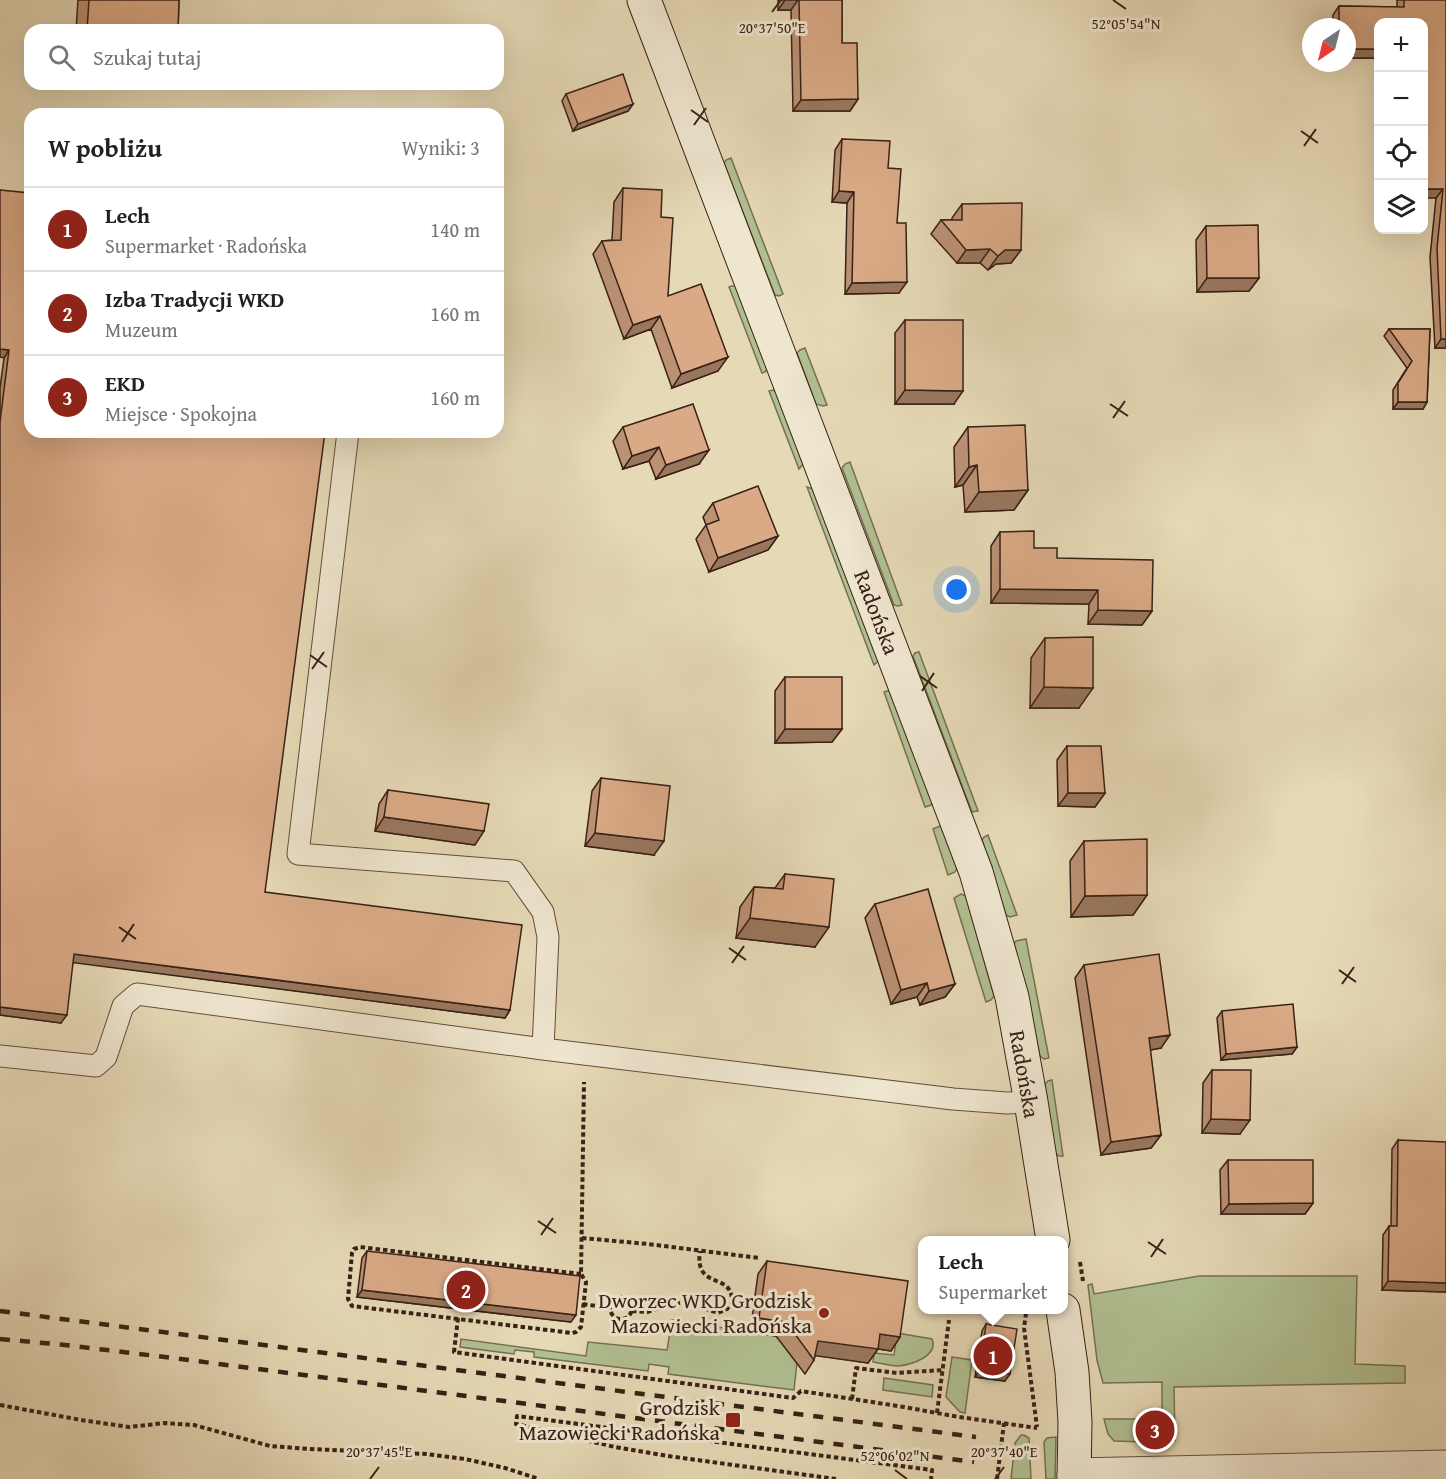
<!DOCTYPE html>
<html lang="pl">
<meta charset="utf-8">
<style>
:root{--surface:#fff;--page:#f6f6f6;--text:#202124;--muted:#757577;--line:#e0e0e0;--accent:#8f2418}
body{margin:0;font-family:"Gentium Book Plus",serif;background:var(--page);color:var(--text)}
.controls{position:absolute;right:18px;top:18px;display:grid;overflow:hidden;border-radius:12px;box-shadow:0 6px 24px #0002}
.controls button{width:54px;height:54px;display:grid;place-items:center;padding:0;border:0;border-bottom:2px solid var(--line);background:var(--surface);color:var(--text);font:30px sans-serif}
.compass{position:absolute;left:1302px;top:18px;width:54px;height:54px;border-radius:50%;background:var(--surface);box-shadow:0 6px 24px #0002;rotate:215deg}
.you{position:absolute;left:957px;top:590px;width:21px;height:21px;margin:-15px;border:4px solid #fff;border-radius:50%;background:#1a73e8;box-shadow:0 0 0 9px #1a73e833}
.badge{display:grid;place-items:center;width:39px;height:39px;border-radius:50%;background:var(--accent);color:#fff;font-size:20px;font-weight:700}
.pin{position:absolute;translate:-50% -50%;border:3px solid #fff;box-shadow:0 2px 6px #0006}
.popup{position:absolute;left:918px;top:1236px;width:150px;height:78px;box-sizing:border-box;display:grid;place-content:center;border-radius:12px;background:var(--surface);filter:drop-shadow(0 2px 4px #0005);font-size:20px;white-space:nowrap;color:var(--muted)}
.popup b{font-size:22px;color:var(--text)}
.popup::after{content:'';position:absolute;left:50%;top:100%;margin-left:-12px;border:12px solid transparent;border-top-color:var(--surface)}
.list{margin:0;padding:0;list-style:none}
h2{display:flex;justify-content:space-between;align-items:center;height:78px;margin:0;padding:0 24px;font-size:26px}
h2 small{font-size:20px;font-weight:400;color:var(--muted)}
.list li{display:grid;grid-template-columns:39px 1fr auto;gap:18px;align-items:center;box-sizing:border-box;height:84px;padding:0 24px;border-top:2px solid var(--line)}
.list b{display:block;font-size:22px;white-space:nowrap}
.list p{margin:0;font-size:20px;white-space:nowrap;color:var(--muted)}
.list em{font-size:20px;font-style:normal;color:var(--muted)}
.icon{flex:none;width:33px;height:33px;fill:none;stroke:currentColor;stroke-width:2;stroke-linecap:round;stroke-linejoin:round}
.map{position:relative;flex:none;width:1446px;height:1479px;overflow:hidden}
.search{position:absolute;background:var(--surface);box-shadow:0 6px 24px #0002;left:24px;top:24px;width:480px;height:66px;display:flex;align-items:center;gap:15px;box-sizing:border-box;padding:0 21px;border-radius:18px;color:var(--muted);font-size:22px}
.panel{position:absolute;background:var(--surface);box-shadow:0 6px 24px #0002;left:24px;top:108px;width:480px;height:330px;border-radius:18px}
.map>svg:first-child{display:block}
.green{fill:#b1c091;stroke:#757054;stroke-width:1.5}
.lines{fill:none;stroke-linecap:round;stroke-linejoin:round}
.lane-casing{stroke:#644e3e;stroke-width:23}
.street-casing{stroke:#644e3e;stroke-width:35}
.secondary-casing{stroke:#392016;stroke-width:35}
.path{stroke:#392016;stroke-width:4;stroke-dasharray:4.5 3;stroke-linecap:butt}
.lane{stroke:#efe6d0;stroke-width:21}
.street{stroke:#efe6d0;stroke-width:33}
.secondary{stroke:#efe6d0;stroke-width:33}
.rail{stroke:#392016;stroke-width:4.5;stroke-dasharray:10 10;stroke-linecap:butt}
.wall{fill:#bb9274;stroke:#392016;stroke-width:1.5}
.shaded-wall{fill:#99775e;stroke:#392016;stroke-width:1.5}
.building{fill:#daaa87;stroke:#392016;stroke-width:1.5}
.ticks{fill:none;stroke:#392016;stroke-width:2}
.poi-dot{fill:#8f2418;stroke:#efe6d0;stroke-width:2}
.labels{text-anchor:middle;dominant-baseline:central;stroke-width:6;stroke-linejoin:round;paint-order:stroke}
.street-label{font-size:22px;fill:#392016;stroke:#efe6d0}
.poi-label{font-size:22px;fill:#392016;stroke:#efe6d0;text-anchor:end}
.ticks-label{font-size:15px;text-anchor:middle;fill:#392016;stroke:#efe6d0;stroke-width:6;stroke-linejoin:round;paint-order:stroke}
</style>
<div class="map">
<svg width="1446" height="1479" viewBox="0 0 1446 1479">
<rect width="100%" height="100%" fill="#e6d9b6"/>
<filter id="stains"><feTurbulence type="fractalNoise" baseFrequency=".00333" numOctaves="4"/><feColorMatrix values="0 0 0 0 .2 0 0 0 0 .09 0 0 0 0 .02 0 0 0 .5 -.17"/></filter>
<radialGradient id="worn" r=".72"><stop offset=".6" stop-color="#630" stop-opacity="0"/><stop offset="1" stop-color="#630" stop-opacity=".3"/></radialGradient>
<path class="green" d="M731,158L783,294L779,296L775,295L724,163L726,160Z
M732,286H736L767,369L765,372L762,373L729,287Z
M805,348L827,405L823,406L816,404L797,353L800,350Z
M773,390L776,392L803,464L799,469L769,391Z
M850,462L902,605L898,606L894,605L842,468L845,464Z
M807,487L813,489L879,660L874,665Z
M919,652L978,811L972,812L913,656L915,653Z
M887,691H892L933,802L931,805L925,807L884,692Z
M940,826L943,827L957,868L955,872L948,875L933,829Z
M988,835L1017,915L1010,917L1006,915L982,840L984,837Z
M961,894L966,896L994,996L991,1000L986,1002L954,898Z
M1026,939L1049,1058L1044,1059L1040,1056L1027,993L1013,945L1016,941Z
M1052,1080L1063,1156H1059L1055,1153L1045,1084L1048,1081Z
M1199,1276H1357L1355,1364L1405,1366V1383L1174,1387L1175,1441L1162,1442L1161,1423L1145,1424V1442L1114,1441L1108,1434L1104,1419H1162V1382L1103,1383L1097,1360L1088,1285L1092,1284L1094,1294Z
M672,1320L789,1338L797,1362L794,1390L668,1374L669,1367L649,1364L648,1371L534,1357V1352L515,1350L514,1354L460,1347L461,1339L586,1356L588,1342L667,1350Z
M897,1333L932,1339C939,1356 911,1365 898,1366C890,1366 881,1363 873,1362L874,1353L894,1355Z
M952,1357L972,1360L965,1413L960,1412L946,1397Z
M884,1378L933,1385L932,1397L883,1390Z
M1021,1435H1024L1029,1438L1031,1479H1011L1015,1443Z
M1056,1437L1055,1479H1046L1044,1442L1047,1438Z"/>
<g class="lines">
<defs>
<path id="lane" d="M348,432L298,854L514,871L543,912L548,937L543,1049
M0,1056L96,1066L106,1057L123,1006L137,994L543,1049L953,1099L1007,1103L1031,1102"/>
<path id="street" d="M1074,1475L1446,1467"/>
<path id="secondary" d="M644,0L976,872L1012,997L1031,1102L1053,1240
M1063,1310L1072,1372L1075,1422L1074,1479"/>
</defs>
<use href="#lane" class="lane-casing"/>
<use href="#street" class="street-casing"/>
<use href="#secondary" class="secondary-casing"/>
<path class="path" d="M582,1238L648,1244L759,1258
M1080,1262L1083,1281
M581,1274L360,1247L354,1249L352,1253L348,1299L352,1306L572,1333L576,1332L581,1327L586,1282L581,1274L584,1082
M610 1308a11 11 0 1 1 22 0a11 11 0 1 1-22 0Z
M732,1298L745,1300
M583,1304L609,1308
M632,1311L648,1312L666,1305L686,1302L718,1313L727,1309L732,1302C733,1271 694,1291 700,1251
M1026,1313L1024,1328L1037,1427
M458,1318L454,1352L793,1398L801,1391L904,1407L959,1417L1037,1428
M852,1399L856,1368L897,1373L943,1370
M0,1405L81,1420L129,1427L165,1423L194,1425L270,1446L309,1449L426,1454L465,1459L505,1468L539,1479
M937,1413L949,1320
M836,1479L668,1456L615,1447L516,1424L517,1416L932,1470L931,1479
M997,1479L1004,1423"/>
<use href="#lane" class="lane"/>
<use href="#street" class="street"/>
<use href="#secondary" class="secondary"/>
<path class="rail" d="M0,1311L976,1437
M0,1339L65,1345L173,1358L974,1462"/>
</g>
<path class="wall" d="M78,0H179L178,30H76Z
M778,0H842V43L858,99L850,111H793L791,10H778Z
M1397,0H1446V348H1435L1430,257L1436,198L1424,22H1378V58H1347V27H1333V15L1339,6L1397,7Z
M566,94L633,104L628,111L573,131L562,101Z
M842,139L888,168L897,223L899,293L845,294L847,203L832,202L835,150Z
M623,188L661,217L668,296L718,371L672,388L651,329L624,339L593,254L602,241L612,240L614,202Z
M0,190L265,892L510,1010L505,1018L73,962L61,1023L0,1015V388L4,358Z
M962,204L1021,250L1011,263L996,264L988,270L980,263H957L931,234L941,220H952V218Z
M1206,226L1259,278L1249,291L1197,292L1196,240Z
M905,320L954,404H895V333Z
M1389,329H1430L1427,402L1423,409H1393V390L1407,368L1384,336Z
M623,427L699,464L656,479L649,461L623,469L613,441Z
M968,427L1028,490L1014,510L965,512L963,485L955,487L954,447Z
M713,503L778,536L768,550L709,572L696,539L706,525L703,517Z
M1000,532L1034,548L1057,558L1152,611L1142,625L1088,624L1089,604L991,603V546Z
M1045,638L1079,708H1030L1031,658Z
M785,677L842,729L832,742L775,743V691Z
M1067,746L1105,793L1095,807L1058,806L1057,760Z
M601,778L654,855L585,846L592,791Z
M388,790L475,845L375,831L379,804Z
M1084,841L1147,895L1133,915L1071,917L1070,861Z
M785,874L815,947L736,938L740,907L754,887L775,888Z
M875,904L955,984L945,997L920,1005L917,997L891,1004L865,918Z
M1084,965L1161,1048L1150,1050L1161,1135L1151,1148L1101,1155L1075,978Z
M1222,1011L1297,1047L1292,1054L1221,1060L1217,1018Z
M1212,1070L1240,1134L1202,1133L1203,1083Z
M1398,1140L1446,1292L1382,1290L1383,1235L1389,1226H1391L1392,1149Z
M1228,1160L1313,1203L1305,1214H1221L1220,1170Z
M367,1251L571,1322L357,1297L362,1258Z
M767,1261L900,1337L891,1351L878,1349L868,1363L815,1355L814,1360L805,1374L776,1336L750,1332L758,1274Z
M986,1324L1005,1381L975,1377L982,1331Z"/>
<path class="shaded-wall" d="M785,0H798L791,10H778Z
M1347,49H1378V58H1347Z
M858,99L850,111H793L801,100Z
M633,104L628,111L573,131L578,124Z
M1424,189H1443L1436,198H1424Z
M839,191L854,192L847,203L832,202Z
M990,249L980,263H957L966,250Z
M1005,250H1021L1011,263L996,264L988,270L998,256Z
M1207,278H1259L1249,291L1197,292Z
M907,282L899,293L845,294L852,283Z
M660,316L651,329L624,339L633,325Z
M1441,339H1446V348H1435Z
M0,349L9,350L4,358L0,357Z
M728,357L718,371L672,388L681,374Z
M905,390L963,391L954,404H895Z
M1398,402H1427L1423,409H1393Z
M659,447L649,461L623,469L632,456Z
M709,450L699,464L656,479L666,465Z
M977,465L963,485L955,487L969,467Z
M1028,490L1014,510L965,512L979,492Z
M778,536L768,550L709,572L718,558Z
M1000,589L1098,590L1089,604L991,603Z
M1098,610L1152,611L1142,625L1088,624Z
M1044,687L1093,688L1079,708H1030Z
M785,729H842L832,742L775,743Z
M1068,793H1105L1095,807L1058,806Z
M384,817L484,831L475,845L375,831Z
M595,833L664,841L654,855L585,846Z
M1147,895L1133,915L1071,917L1085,896Z
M750,918L829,927L815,947L736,938Z
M74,954L510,1010L505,1018L68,962Z
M927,983L917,997L891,1004L901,990Z
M955,984L945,997L920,1005L929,991Z
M0,1007L67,1015L61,1023L0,1015Z
M1170,1035L1161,1048L1139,1052L1149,1038Z
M1297,1047L1292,1054L1221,1060L1226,1054Z
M1211,1119L1250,1120L1240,1134L1202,1133Z
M1161,1135L1151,1148L1101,1155L1111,1142Z
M1313,1203L1305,1214H1221L1229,1204Z
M1388,1281L1446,1283V1292L1382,1290Z
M362,1290L576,1315L571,1322L357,1297Z
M759,1318L786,1322L776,1336L750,1332Z
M880,1334L900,1337L891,1351L873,1348L878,1349L868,1363L810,1355L818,1341Z
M980,1370L1010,1374L1005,1381L975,1377Z"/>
<path class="building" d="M89,0H179L178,30H87Z
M799,0H842V43H857L858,99L801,100Z
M1404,0H1446V339H1441L1437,248L1443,189H1424V22H1378V49H1347V27H1339V6L1404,7Z
M623,74L633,104L578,124L566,94Z
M227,111L280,114H226Z
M842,139L890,141L888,168L901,169L897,223H906L907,282L852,283L854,192L839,191Z
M623,188L662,190L661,217L673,218L668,296L701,284L728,357L681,374L660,316L633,325L602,241L621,240Z
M0,190L30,193V432H325L265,892L522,925L510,1010L74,954L67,1015L0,1007V422L9,350L0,349Z
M1022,203L1021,250H1005L998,256L990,249L966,250L941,220H962V204Z
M1258,225L1259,278H1207L1206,226Z
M905,320H963V391L905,390Z
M1389,329H1430L1427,402H1398V383L1412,361Z
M693,404L709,450L666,465L659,447L632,456L623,427Z
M1025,425L1028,490L979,492L977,465L969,467L968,427Z
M758,486L778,536L718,558L706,525L719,520L713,503Z
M1034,531V548H1057V558L1153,560L1152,611L1098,610V590L1000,589V532Z
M1093,637V688L1044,687L1045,638Z
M785,677H842V729H785Z
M1067,746H1101L1105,793H1068Z
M601,778L670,786L664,841L595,833Z
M388,790L489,804L484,831L384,817Z
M1147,839V895L1085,896L1084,841Z
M785,874L834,879L829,927L750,918L754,887L783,889Z
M928,889L955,984L929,991L927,983L901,990L875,904Z
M1159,954L1170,1035L1149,1038L1161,1135L1111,1142L1084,965Z
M1293,1004L1297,1047L1226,1054L1222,1011Z
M1212,1070H1251L1250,1120L1211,1119Z
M1398,1140L1446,1142V1283L1388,1281L1389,1226H1397Z
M1228,1160H1313V1203L1229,1204Z
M367,1251L580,1276L576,1315L362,1290Z
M767,1261L908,1281L900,1337L880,1334L878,1349L818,1341L814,1360L786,1322L759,1318Z
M986,1324L1017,1329L1010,1374L980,1370Z"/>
<path class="ticks" d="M1113,0L1126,9M772,12L781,0M691,110L708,122M694,125L706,108M1301,131L1318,143M1304,146L1316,129M1110,404L1128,416M1113,418L1125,401M310,655L327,667M312,669L324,652M920,676L937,688M922,691L934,673M119,927L136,939M122,942L134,924M729,948L746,960M732,963L744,946M1339,970L1356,982M1342,984L1354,967M538,1221L556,1233M541,1235L553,1218M1148,1242L1166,1254M1151,1257L1163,1239M895,1470L907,1479M370,1479L379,1467M995,1479L1004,1467"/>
<g class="poi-dot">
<circle cx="824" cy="1313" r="6"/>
<rect x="725" y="1412" width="16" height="16" rx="3"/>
</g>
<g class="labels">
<g class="street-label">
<text transform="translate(877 612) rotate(69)">Radońska</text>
<text transform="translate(1025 1074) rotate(80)">Radońska</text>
</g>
<g class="poi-label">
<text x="812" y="1300">Dworzec WKD Grodzisk<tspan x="812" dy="25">Mazowiecki Radońska</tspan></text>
<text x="720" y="1407">Grodzisk<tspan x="720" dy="25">Mazowiecki Radońska</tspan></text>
</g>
</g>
<g class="ticks-label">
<text x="1126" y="29">52°05'54"N</text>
<text x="772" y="33">20°37'50"E</text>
<text x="379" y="1457">20°37'45"E</text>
<text x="1004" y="1457">20°37'40"E</text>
<text x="895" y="1461">52°06'02"N</text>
</g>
<rect width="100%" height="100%" filter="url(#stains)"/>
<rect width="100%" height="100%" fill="url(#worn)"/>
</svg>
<div class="controls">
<button>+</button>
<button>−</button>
<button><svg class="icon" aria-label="locate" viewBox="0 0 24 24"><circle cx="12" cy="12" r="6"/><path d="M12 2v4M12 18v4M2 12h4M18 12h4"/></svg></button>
<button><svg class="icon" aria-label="layers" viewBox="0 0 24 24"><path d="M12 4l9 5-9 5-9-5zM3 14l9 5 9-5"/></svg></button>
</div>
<svg class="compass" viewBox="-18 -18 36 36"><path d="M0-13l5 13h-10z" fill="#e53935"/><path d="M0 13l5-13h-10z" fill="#757577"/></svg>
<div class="you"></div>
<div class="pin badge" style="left:993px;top:1356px">1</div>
<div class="popup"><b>Lech</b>Supermarket</div>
<div class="pin badge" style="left:466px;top:1290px">2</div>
<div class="pin badge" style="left:1155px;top:1430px">3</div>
<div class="search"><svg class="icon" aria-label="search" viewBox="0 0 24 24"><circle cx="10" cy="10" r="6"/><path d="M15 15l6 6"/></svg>Szukaj tutaj</div>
<section class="panel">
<h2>W pobliżu<small>Wyniki: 3</small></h2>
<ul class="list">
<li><span class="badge">1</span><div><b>Lech</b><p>Supermarket · Radońska</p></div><em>140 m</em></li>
<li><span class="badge">2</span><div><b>Izba Tradycji WKD</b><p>Muzeum</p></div><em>160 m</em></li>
<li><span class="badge">3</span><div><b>EKD</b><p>Miejsce · Spokojna</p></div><em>160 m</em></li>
</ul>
</section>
</div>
